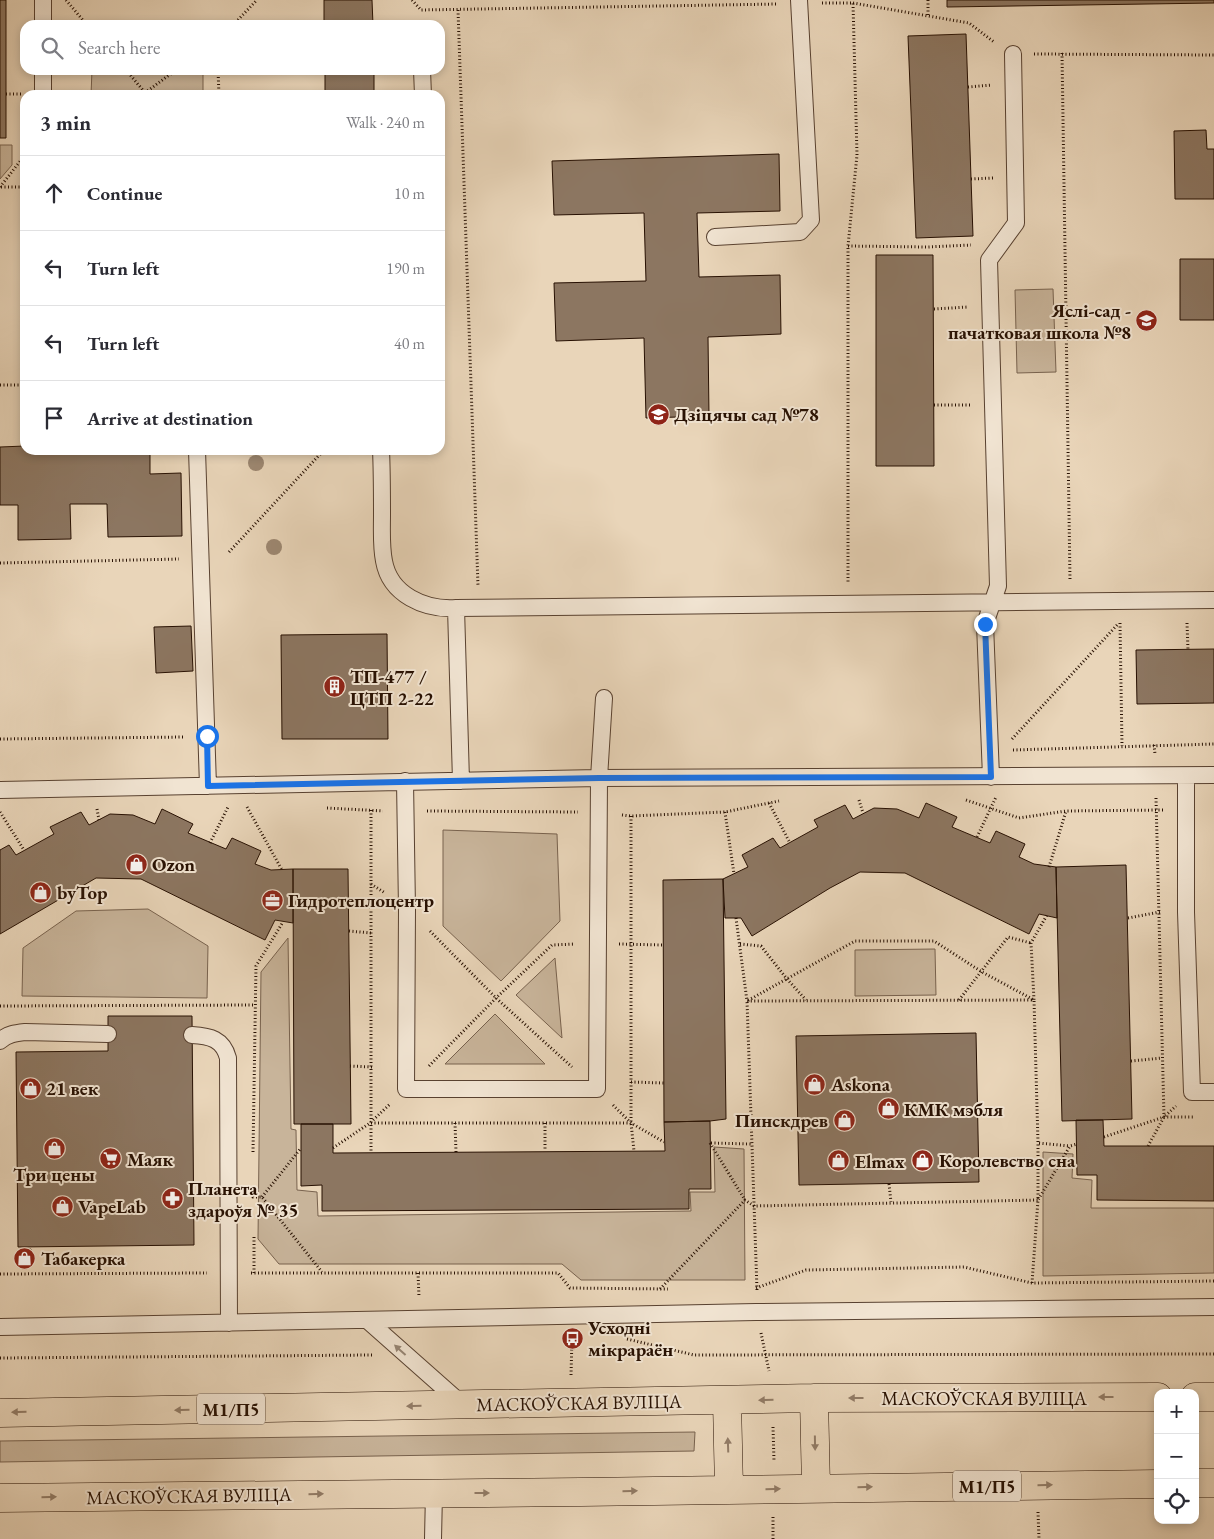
<!DOCTYPE html>
<meta charset="utf-8">
<style>
:root{--surface:#fff;--page:#f2f2f3;--text:#2b2b33;--muted:#7c7c81;--line:#e1e1e2}
body{margin:0;font-family:"EB Garamond",serif;background:var(--page);color:var(--text)}
.controls{position:absolute;right:15px;bottom:15px;display:grid;overflow:hidden;border-radius:10px;box-shadow:0 2px 8px #0003}
.controls button{width:45px;height:45px;display:grid;place-items:center;padding:0;border:0;border-bottom:1px solid var(--line);background:var(--surface);color:var(--text);font:25px sans-serif}
.stop{position:absolute;width:15px;height:15px;margin:-11px;border:4px solid #1a73e8;border-radius:50%;background:#fff}
.stop.end{background:#1a73e8;border-color:#fff;box-shadow:0 1px 5px #0008}
.list{margin:0;padding:0;list-style:none}
h2{display:flex;justify-content:space-between;align-items:center;height:65px;margin:0;padding:0 20px;font-size:21px}
h2 small{font-size:16px;font-weight:400;color:var(--muted)}
.list li{display:grid;grid-template-columns:32px 1fr auto;gap:15px;align-items:center;box-sizing:border-box;height:75px;padding:0 20px;border-top:1px solid var(--line)}
.list b{display:block;font-size:19px;white-space:nowrap}
.list em{font-size:16px;font-style:normal;color:var(--muted)}
.icon{flex:none;width:28px;height:28px;fill:none;stroke:currentColor;stroke-width:2;stroke-linecap:round;stroke-linejoin:round}
.map{position:relative;flex:none;width:1214px;height:1539px;overflow:hidden}
.search{position:absolute;background:var(--surface);box-shadow:0 2px 8px #0003;left:20px;top:20px;width:425px;height:55px;display:flex;align-items:center;gap:12px;box-sizing:border-box;padding:0 18px;border-radius:15px;color:var(--muted);font-size:19px}
.panel{position:absolute;background:var(--surface);box-shadow:0 2px 8px #0003;left:20px;top:90px;width:425px;height:365px;border-radius:15px}
.map>svg:first-child{display:block}
.green{fill:#c8b49a;stroke:#78624e}
.building{fill:#8c7661;stroke:#271002}
.lines{fill:none;stroke-linecap:round;stroke-linejoin:round}
.lane-casing{stroke:#584130;stroke-width:18}
.highway-casing{stroke:#271002;stroke-width:29}
.path{stroke:#271002;stroke-width:3;stroke-dasharray:1 2.5;stroke-linecap:butt}
.lane{stroke:#f1e4d2;stroke-width:16}
.highway{stroke:#e9d5b9;stroke-width:28}
.tree{fill:#9d8872}
.oneway{fill:#968574}
.oneway2{fill:#927c67}
.route{stroke:#1a73e8;stroke-width:6}
.labels{text-anchor:middle;dominant-baseline:central;stroke-width:4;stroke-linejoin:round;paint-order:stroke}
.shield{fill:#f1e4d2;stroke:#645040;stroke-width:1}
.shield-label{font-size:18px;font-weight:bold;fill:#271002}
.poi-label{font-size:19px;font-weight:bold;fill:#271002;stroke:#f1e4d2;text-anchor:start}
.street-label{font-size:19px;fill:#271002;stroke:#f1e4d2}
</style>
<div class="map">
<svg width="1214" height="1539" viewBox="0 0 1214 1539">
<rect width="100%" height="100%" fill="#e9d5b9"/>
<filter id="stains"><feTurbulence type="fractalNoise" baseFrequency=".004" numOctaves="4"/><feColorMatrix values="0 0 0 0 .2 0 0 0 0 .09 0 0 0 0 .02 0 0 0 .5 -.17"/></filter>
<radialGradient id="worn" r=".72"><stop offset=".6" stop-color="#630" stop-opacity="0"/><stop offset="1" stop-color="#630" stop-opacity=".3"/></radialGradient>
<path class="green" d="M92,70H203V95H91Z
M0,145H12V165L0,179Z
M1053,289L1056,372L1017,373L1015,290Z
M443,830L557,834L560,921L501,981L443,926Z
M148,909L208,946L207,998L22,996L23,948L76,911Z
M288,938L291,1129L296,1130L297,1190L317,1192L318,1216L691,1211L690,1192H715L714,1147L744,1149L745,1280H581L562,1264H279L258,1239L261,972Z
M935,949L936,995L855,996V950Z
M555,958L562,1038L516,995Z
M495,1014L545,1064H445Z
M1043,1152L1073,1154L1072,1178L1092,1180L1091,1208H1214V1273L1043,1276Z
M695,1432L694,1451L0,1462V1441Z"/>
<path class="building" d="M0,0H6V138H0Z
M324,0H372L373,25H324Z
M947,0H1214V3L947,7Z
M966,34L973,236L916,238L908,36Z
M325,70H374V95H325Z
M1206,130L1207,149H1214V199H1175L1174,131Z
M779,154L780,211L697,213L699,277L780,275L781,334L708,337L709,416L646,418L644,338L556,341L554,283L646,281L644,213L554,215L552,161Z
M876,255H933L934,466H876Z
M1180,259H1214V320H1180Z
M25,446V450H150V474L181,473L182,536L108,537L107,504H70L71,539L18,540V505H0V447Z
M191,626L193,671L156,673L154,627Z
M387,634L388,739H282L281,635Z
M1214,649V703L1137,704L1136,650Z
M926,803L957,817L952,827L990,843L996,831L1025,844L1019,857L1034,864L1056,867L1057,918L1039,914L1029,934L905,873L860,872L830,888L752,936L741,918H725L723,879L748,867L742,855L773,838L780,848L818,827L814,820L845,805L853,819L874,808L897,809L919,818Z
M162,809L193,824L188,833L226,849L232,838L261,851L255,864L271,870L293,869V923L275,920L265,940L141,879L96,878L0,934V850L9,845L16,855L54,834L50,827L81,812L89,825L110,814L133,815L155,824Z
M1126,865L1132,1119L1062,1121L1056,867Z
M293,869H348L351,1124H294Z
M723,879L726,1119L710,1121L664,1122L663,880Z
M108,1016H192L194,1245L18,1247L16,1052L108,1051Z
M976,1033L979,1182L799,1185L796,1036Z
M1076,1120H1103L1104,1146H1214V1201L1097,1200V1175H1077Z
M710,1121L711,1189H689V1209L322,1211V1185L301,1186V1124H333V1153L665,1151L664,1122Z
M31,1249L32,1265L20,1266L19,1250Z"/>
<g class="lines">
<defs>
<path id="lane" d="M43,25V0
M422,70L423,95
M43,95V70
M715,237L800,232L811,220L799,0
M197,450L208,786
M381,450C382,472 382,493 382,515C382,530 381,546 384,561C390,595 425,610 456,608
M1186,776V912L1192,1092H1214
M991,777L985,624L998,586L989,260L1016,223L1013,54
M405,781L407,909L406,1089H597L599,778L604,698
M461,781L456,608L1214,600
M0,790L599,778L1214,775
M192,1035C210,1036 223,1039 228,1058L229,1323
M0,1041C7,1034 16,1033 25,1032L108,1034
M367,1320L463,1405
M0,1327L756,1312L1214,1307
M433,1539L434,1493"/>
<path id="highway" d="M1195,1397H1214
M814,1398L816,1488
M727,1401L729,1489
M0,1413L814,1398L1158,1397
M1195,1483H1214
M0,1498L581,1492L1158,1484"/>
</defs>
<use href="#lane" class="lane-casing"/>
<use href="#highway" class="highway-casing"/>
<path class="path" d="M66,0L87,25
M412,0L421,10L778,4
M928,0V16
M822,3H853L857,155L848,246V583
M853,3L969,23L994,42
M458,10L478,586
M233,25L257,0
M1062,53L1070,580
M1034,54L1214,55
M126,70L147,95
M218,70L219,95
M968,87L992,85
M6,94H21
M142,95L176,70
M971,179L993,178
M0,187L25,155
M1,187H25
M848,246L927,247L971,245
M934,309L968,307
M0,385H25
M934,405H971
M229,552L324,450
M0,563L179,559
M1120,623L1122,746
M1187,623L1188,650
M0,739L184,737
M1012,739L1118,624
M1154,745L1155,754
M1013,750L1214,744
M1156,798L1164,1117
M859,800L863,813
M966,800L1019,818L1066,811L1163,810
M769,803L790,843
M247,807L282,870
M327,808L383,811
M97,809L99,820
M371,810V1153
M427,811L578,812
M0,812L24,850
M725,812L734,874
M622,815L631,816L725,812L779,801
M631,816V1123L634,1151
M977,837L996,797
M210,843L228,807
M1049,867L1066,811
M371,884L385,893
M736,918L747,1001L1034,1000L1031,943L1047,915
M1128,918L1160,912
M349,931L371,933
M430,931L496,998L572,1067
M619,944L663,945
M740,944L761,946L787,979L806,1000
M959,1000L1008,937L1031,943
M0,1006L254,1005
M1131,1061L1162,1058
M350,1066L372,1067
M429,1066L496,998L552,945L575,944
M631,1082L664,1083
M613,1105L631,1123L664,1142
M371,1123H630
M455,1123L456,1152
M545,1123V1151
M1104,1137L1164,1117H1195
M710,1143L745,1200
M711,1143L751,1144
M1148,1146L1164,1117L1176,1106
M333,1148L370,1123L390,1104
M253,1152L256,966L283,922
M889,1184L891,1202
M253,1193V1197H262L322,1272
M262,1197L301,1148
M254,1237V1273
M251,1273H558L570,1288L668,1289
M418,1273L419,1297
M0,1274L207,1273
M1032,1283L1038,1200L1070,1146L1077,1144
M756,1288L806,1270L964,1267L1032,1283L1214,1281
M660,1289L745,1200L754,1206L1038,1200V1143L1070,1146
M757,1290L747,1001L855,941H934L982,972L1034,1000L1038,1143
M761,1333L769,1371
M627,1339L694,1355L1214,1354
M0,1358L372,1355
M571,1375L572,1338
M773,1427L774,1461
M1038,1512L1039,1539
M773,1539V1517"/>
<use href="#lane" class="lane"/>
<use href="#highway" class="highway"/>
</g>
<g class="tree">
<circle cx="256" cy="463" r="8"/>
<circle cx="274" cy="547" r="8"/>
</g>
<defs><path id="oneway-solid" d="M-6-.8H1V-3.2L6.5 0L1 3.2V.8H-6Z" transform="scale(1.25)"/></defs>
<use class="oneway" href="#oneway-solid" transform="translate(400 1350) rotate(-138)"/>
<g class="oneway2">
<use href="#oneway-solid" transform="translate(1106 1397) rotate(180)"/>
<use href="#oneway-solid" transform="translate(856 1398) rotate(180)"/>
<use href="#oneway-solid" transform="translate(766 1400) rotate(178)"/>
<use href="#oneway-solid" transform="translate(414 1406) rotate(179)"/>
<use href="#oneway-solid" transform="translate(182 1410) rotate(179)"/>
<use href="#oneway-solid" transform="translate(19 1412) rotate(179)"/>
<use href="#oneway-solid" transform="translate(815 1443) rotate(89)"/>
<use href="#oneway-solid" transform="translate(728 1445) rotate(-92)"/>
<use href="#oneway-solid" transform="translate(1045 1485) rotate(-1)"/>
<use href="#oneway-solid" transform="translate(865 1487) rotate(-1)"/>
<use href="#oneway-solid" transform="translate(773 1489) rotate(-1)"/>
<use href="#oneway-solid" transform="translate(630 1491) rotate(-1)"/>
<use href="#oneway-solid" transform="translate(482 1493)"/>
<use href="#oneway-solid" transform="translate(316 1494) rotate(-1)"/>
<use href="#oneway-solid" transform="translate(49 1497) rotate(-1)"/>
</g>
<g class="lines">
<path class="route" d="M207,736L208,786L599,778L991,777L985,624"/>
</g>
<defs>
<symbol id="school-disc" viewBox="-11 -11 22 22"><circle r="9.5" fill="#8f2418" stroke="#f1e4d2"/><path d="M0-5L7-2L0 1L-7-2ZM-4 1L0 2.5L4 1V4Q0 6-4 4Z" fill="#fff"/></symbol>
<symbol id="building-disc" viewBox="-11 -11 22 22"><circle r="9.5" fill="#8f2418" stroke="#f1e4d2"/><path d="M-4-6H4V6H1V3H-1V6H-4ZM-2.5-4.3h1.7v1.8h-1.7ZM.8-4.3h1.7v1.8H.8ZM-2.5-1h1.7V.8h-1.7ZM.8-1h1.7V.8H.8Z" fill="#fff"/></symbol>
<symbol id="shop-disc" viewBox="-11 -11 22 22"><circle r="9.5" fill="#8f2418" stroke="#f1e4d2"/><path d="M-5-2.5h2.3a2.7 3.5 0 0 1 5.4 0H5L5.5 6h-11ZM-1.5-2.5h3a1.5 2.3 0 0 0-3 0Z" fill="#fff"/></symbol>
<symbol id="office-disc" viewBox="-11 -11 22 22"><circle r="9.5" fill="#8f2418" stroke="#f1e4d2"/><path d="M-6-3h4V-5.5h4V-3h4V5H-6ZM-1-4.5V-3h2v-1.5ZM-6 0V1H6V0Z" fill="#fff"/></symbol>
<symbol id="supermarket-disc" viewBox="-11 -11 22 22"><circle r="9.5" fill="#8f2418" stroke="#f1e4d2"/><path d="M-6-5.5h2.5l.6 2H6L4.5 2H-2.5L-4.4-4H-6ZM-1.5 3.2a1.3 1.3 0 1 0 .1 0ZM3 3.2a1.3 1.3 0 1 0 .1 0Z" fill="#fff"/></symbol>
<symbol id="pharmacy-disc" viewBox="-11 -11 22 22"><circle r="9.5" fill="#8f2418" stroke="#f1e4d2"/><path d="M-2-6h4v4h4v4h-4v4h-4v-4h-4v-4h4Z" fill="#fff"/></symbol>
<symbol id="bus-disc" viewBox="-11 -11 22 22"><circle r="9.5" fill="#8f2418" stroke="#f1e4d2"/><path d="M-5-6H5V4H4V6H2V4H-2V6H-4V4H-5ZM-3.5-4V0h7V-4ZM-3.5 1.2v1.5H-2V1.2ZM2 1.2v1.5H3.5V1.2Z" fill="#fff"/></symbol>
</defs>
<g fill-rule="evenodd">
<use href="#school-disc" x="1134" y="308" width="25" height="25"/>
<use href="#school-disc" x="646" y="402" width="25" height="25"/>
<use href="#building-disc" x="322" y="674" width="25" height="25"/>
<use href="#shop-disc" x="124" y="852" width="25" height="25"/>
<use href="#shop-disc" x="28" y="880" width="25" height="25"/>
<use href="#office-disc" x="260" y="888" width="25" height="25"/>
<use href="#shop-disc" x="802" y="1072" width="25" height="25"/>
<use href="#shop-disc" x="18" y="1076" width="25" height="25"/>
<use href="#shop-disc" x="876" y="1096" width="25" height="25"/>
<use href="#shop-disc" x="832" y="1108" width="25" height="25"/>
<use href="#shop-disc" x="42" y="1136" width="25" height="25"/>
<use href="#supermarket-disc" x="98" y="1146" width="25" height="25"/>
<use href="#shop-disc" x="910" y="1148" width="25" height="25"/>
<use href="#shop-disc" x="826" y="1148" width="25" height="25"/>
<use href="#pharmacy-disc" x="160" y="1186" width="25" height="25"/>
<use href="#shop-disc" x="50" y="1194" width="25" height="25"/>
<use href="#shop-disc" x="12" y="1246" width="25" height="25"/>
<use href="#bus-disc" x="560" y="1326" width="25" height="25"/>
</g>
<g class="labels">
<g class="shield">
<rect x="197" y="1393.5" width="68" height="31" rx="4"/>
<rect x="953" y="1470.5" width="68" height="31" rx="4"/>
</g>
<g class="shield-label">
<text x="231" y="1409">М1/П5</text>
<text x="987" y="1486">М1/П5</text>
</g>
<g class="poi-label">
<text x="1131" y="310" text-anchor="end">Яслі-сад -<tspan x="1131" dy="22">пачатковая школа №8</tspan></text>
<text x="674" y="414">Дзіцячы сад №78</text>
<text x="350" y="676">ТП-477 /<tspan x="350" dy="22">ЦТП 2-22</tspan></text>
<text x="152" y="864">Ozon</text>
<text x="57" y="892">byTop</text>
<text x="288" y="900">Гидротеплоцентр</text>
<text x="831" y="1084">Askona</text>
<text x="46" y="1088">21 век</text>
<text x="904" y="1109">КМК мэбля</text>
<text x="828" y="1120" text-anchor="end">Пинскдрев</text>
<text x="127" y="1159">Маяк</text>
<text x="939" y="1160">Королевство сна</text>
<text x="855" y="1161">Elmax</text>
<text x="54" y="1174" text-anchor="middle">Три цены</text>
<text x="188" y="1188">Планета<tspan x="188" dy="22">здароўя № 35</tspan></text>
<text x="78" y="1206">VapeLab</text>
<text x="41" y="1258">Табакерка</text>
<text x="588" y="1327">Усходні<tspan x="588" dy="22">мікрараён</tspan></text>
</g>
<g class="street-label">
<text x="984" y="1398">МАСКОЎСКАЯ ВУЛІЦА</text>
<text transform="translate(579 1403) rotate(-1)">МАСКОЎСКАЯ ВУЛІЦА</text>
<text transform="translate(189 1496) rotate(-1)">МАСКОЎСКАЯ ВУЛІЦА</text>
</g>
</g>
<rect width="100%" height="100%" filter="url(#stains)"/>
<rect width="100%" height="100%" fill="url(#worn)"/>
</svg>
<div class="controls">
<button>+</button>
<button>−</button>
<button><svg class="icon" aria-label="locate" viewBox="0 0 24 24"><circle cx="12" cy="12" r="6"/><path d="M12 2v4M12 18v4M2 12h4M18 12h4"/></svg></button>
</div>
<div class="stop" style="left:207px;top:736px"></div>
<div class="stop end" style="left:985px;top:624px"></div>
<div class="search"><svg class="icon" aria-label="search" viewBox="0 0 24 24"><circle cx="10" cy="10" r="6"/><path d="M15 15l6 6"/></svg>Search here</div>
<section class="panel">
<h2>3 min<small>Walk · 240 m</small></h2>
<ul class="list">
<li><svg class="icon" aria-label="ahead" viewBox="0 0 24 24"><path d="M12 20V5M6 11l6-6 6 6"/></svg><div><b>Continue</b></div><em>10 m</em></li>
<li><svg class="icon" aria-label="left" viewBox="0 0 24 24"><path d="M17 20v-9H6M10 6l-5 5 5 5"/></svg><div><b>Turn left</b></div><em>190 m</em></li>
<li><svg class="icon" aria-label="left" viewBox="0 0 24 24"><path d="M17 20v-9H6M10 6l-5 5 5 5"/></svg><div><b>Turn left</b></div><em>40 m</em></li>
<li><svg class="icon" aria-label="arrive" viewBox="0 0 24 24"><path d="M6 21V4h12l-3 4 3 4H6"/></svg><div><b>Arrive at destination</b></div></li>
</ul>
</section>
</div>
